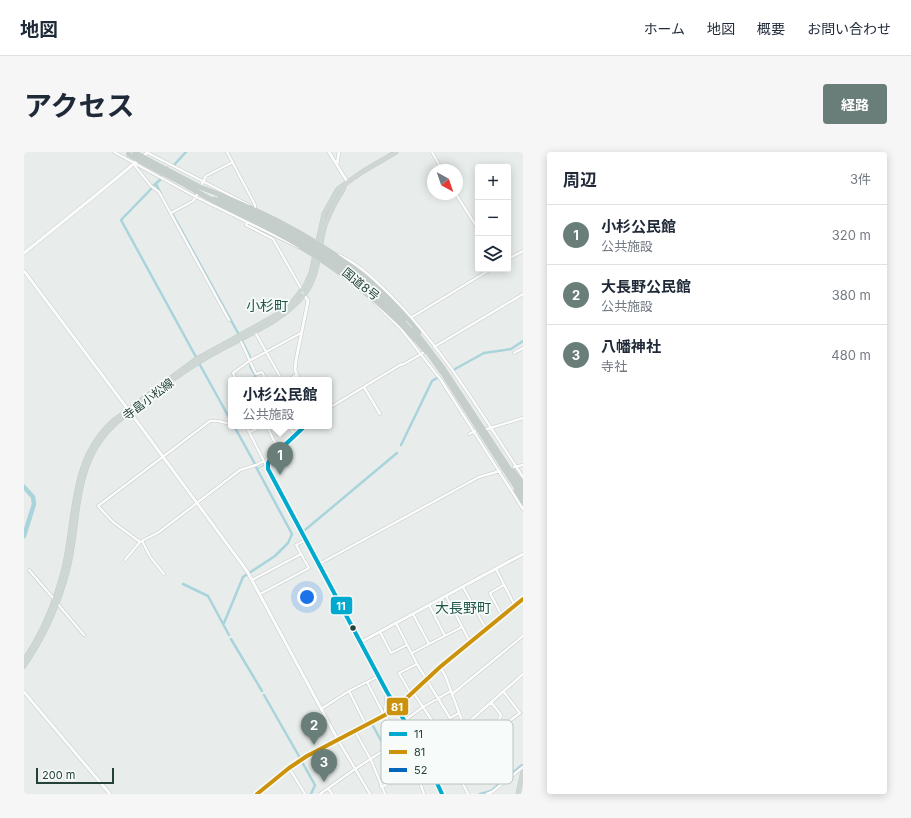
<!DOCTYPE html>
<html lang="ja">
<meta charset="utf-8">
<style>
:root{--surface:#fff;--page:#f6f6f7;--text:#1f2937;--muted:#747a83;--line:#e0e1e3;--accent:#697e78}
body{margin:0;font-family:Inter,"Noto Sans JP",sans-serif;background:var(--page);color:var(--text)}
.controls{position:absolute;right:12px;top:12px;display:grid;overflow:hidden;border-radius:4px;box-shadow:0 2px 10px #0003}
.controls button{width:36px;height:36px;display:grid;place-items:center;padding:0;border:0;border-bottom:1px solid var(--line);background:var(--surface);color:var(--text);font:20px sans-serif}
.compass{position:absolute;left:403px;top:12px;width:36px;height:36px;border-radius:50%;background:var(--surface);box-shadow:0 2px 10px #0003;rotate:140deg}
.scale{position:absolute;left:12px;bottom:10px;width:78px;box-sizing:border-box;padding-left:4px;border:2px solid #24423a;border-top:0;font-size:11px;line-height:14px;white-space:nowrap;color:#24423a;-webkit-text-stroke:3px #f7fbf9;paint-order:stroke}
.you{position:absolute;left:283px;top:445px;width:14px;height:14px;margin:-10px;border:3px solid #fff;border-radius:50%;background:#1a73e8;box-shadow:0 0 0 6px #1a73e833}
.badge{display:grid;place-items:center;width:26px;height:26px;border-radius:50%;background:var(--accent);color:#fff;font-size:13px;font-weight:700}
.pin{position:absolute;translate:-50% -33px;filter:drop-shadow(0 1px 2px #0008)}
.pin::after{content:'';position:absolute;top:21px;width:14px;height:12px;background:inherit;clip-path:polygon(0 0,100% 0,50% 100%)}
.popup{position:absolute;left:204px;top:225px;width:104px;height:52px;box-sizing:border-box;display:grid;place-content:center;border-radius:4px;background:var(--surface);filter:drop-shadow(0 1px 3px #0005);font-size:13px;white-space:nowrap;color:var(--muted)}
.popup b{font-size:15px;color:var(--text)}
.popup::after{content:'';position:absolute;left:50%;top:100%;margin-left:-8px;border:8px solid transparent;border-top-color:var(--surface)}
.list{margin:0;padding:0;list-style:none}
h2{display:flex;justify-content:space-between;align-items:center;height:52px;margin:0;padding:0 16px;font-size:17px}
h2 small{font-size:13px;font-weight:400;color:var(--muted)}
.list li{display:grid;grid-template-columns:26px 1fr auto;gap:12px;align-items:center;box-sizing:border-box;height:60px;padding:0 16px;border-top:1px solid var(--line)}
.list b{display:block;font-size:15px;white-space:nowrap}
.list p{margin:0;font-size:13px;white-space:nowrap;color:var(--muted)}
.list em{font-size:13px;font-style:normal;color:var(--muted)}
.icon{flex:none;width:22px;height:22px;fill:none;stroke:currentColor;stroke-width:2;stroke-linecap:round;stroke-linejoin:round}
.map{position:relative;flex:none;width:499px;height:642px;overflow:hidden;border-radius:4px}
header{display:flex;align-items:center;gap:24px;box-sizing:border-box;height:56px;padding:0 20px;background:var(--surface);border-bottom:1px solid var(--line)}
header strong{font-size:19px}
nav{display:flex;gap:22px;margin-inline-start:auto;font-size:14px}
.intro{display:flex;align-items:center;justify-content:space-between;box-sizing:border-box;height:96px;padding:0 24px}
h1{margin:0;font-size:28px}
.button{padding:10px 18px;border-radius:4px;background:var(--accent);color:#fff;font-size:14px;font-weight:700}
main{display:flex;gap:24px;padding:0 24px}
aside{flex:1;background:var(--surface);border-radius:4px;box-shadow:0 2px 10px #0003}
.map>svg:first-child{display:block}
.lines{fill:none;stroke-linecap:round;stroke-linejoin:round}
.stream{stroke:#a9d4db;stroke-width:1}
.canal{stroke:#a9d4db;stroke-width:2.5}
.river{stroke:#a9d4db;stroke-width:4.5}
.minor-tunnel{stroke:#c1cbc8;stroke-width:2.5;stroke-dasharray:2.5 1;stroke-linecap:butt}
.minor-casing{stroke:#c5cac8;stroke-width:3.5}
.tertiary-casing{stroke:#c5cac8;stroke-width:4}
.primary-casing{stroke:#c3ccc9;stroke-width:5}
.trunk-casing{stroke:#c3ccc9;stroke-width:5}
.minor{stroke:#fcfcfc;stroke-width:2.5}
.tertiary{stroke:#fcfcfc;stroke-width:3}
.primary{stroke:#cfd7d5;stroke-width:4}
.trunk{stroke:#c6cecc;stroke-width:4}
.trunk-bridge-casing{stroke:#c3ccc9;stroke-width:5;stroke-linecap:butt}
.trunk-bridge{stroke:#c6cecc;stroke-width:4}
.bus-1-casing{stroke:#f7fbf9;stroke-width:7}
.bus-2-casing{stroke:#f7fbf9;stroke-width:7}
.bus-1{stroke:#00a9ce;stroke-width:4}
.bus-2{stroke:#cd920c;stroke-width:4}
.bus-dot{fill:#24423a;stroke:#f7fbf9;stroke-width:1.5}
.labels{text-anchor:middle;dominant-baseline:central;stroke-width:3.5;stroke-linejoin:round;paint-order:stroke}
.street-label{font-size:12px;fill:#24423a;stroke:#f7fbf9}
.quarter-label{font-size:14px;fill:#1f5548;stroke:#f7fbf9}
.key{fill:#f7fbf9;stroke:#b8c4c0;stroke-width:1}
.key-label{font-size:11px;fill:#24423a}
.line-badge{stroke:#f7fbf9;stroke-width:1.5}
.badge-label{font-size:11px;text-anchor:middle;font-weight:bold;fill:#fff}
</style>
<header>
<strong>地図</strong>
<nav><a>ホーム</a><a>地図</a><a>概要</a><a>お問い合わせ</a></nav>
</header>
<div class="intro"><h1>アクセス</h1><a class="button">経路</a></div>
<main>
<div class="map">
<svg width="499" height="642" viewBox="0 0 499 642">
<rect width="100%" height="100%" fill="#e8edeb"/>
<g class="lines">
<path class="stream" d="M272,281L278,274
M256,294L265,287
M244,308L248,301L253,297
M233,317L240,313
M452,601L454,592L473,569"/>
<path class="canal" d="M150,13L162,0
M132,32L137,42
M129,34L136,28
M128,36L97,68L172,205
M149,63L214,181
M218,189L226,205
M176,213L207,269
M226,214L230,221
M431,217L460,201L487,197L499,189
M231,224L233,228
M210,274L231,312
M377,293L408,229L413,226
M281,378L373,301
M276,382L279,387
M281,390L303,431
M159,432L184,444L205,483
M305,435L334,490
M200,471L219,425L251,404L264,391L268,382L232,315
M207,487L238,539
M336,493L352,524
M354,527L359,536
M240,543L276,606
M365,546L369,554L365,555
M348,572L361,596
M363,599L380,622L379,624L366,629
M278,610L291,633L287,642
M456,642L467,639L498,613"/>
<path class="river" d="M0,335L9,345L10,352L0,384"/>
<path class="minor-tunnel" d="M136,23L144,15"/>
<defs>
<path id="minor" d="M90,0L172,45L274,95
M122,0L225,53
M203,0L231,53V56
M408,0L418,18
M111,14L127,34L135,40L205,168
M178,32L182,24L209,10
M432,42L454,77
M147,61L169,49L173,43
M223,71L222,73L249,87L278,138
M315,103C335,112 352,129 367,144C420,197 458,263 499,325
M484,107L499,99
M350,150L377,177L417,228L499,357
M388,165L467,117
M231,180L258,228
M216,188C222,199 226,210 232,222L238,220L242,228
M410,195L499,142
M490,201L499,196
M212,228L209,221L225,209L277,181
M265,228L272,223
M340,235L356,262
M305,256L376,213L380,212L399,201
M222,274L244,317
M243,274L249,287L256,298
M265,274L271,283
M463,277L499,266
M226,280L238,274
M445,282L451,279
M490,315L499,313
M118,389L127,406L140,422
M116,390L89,370L74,354L186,269H194L207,272
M101,408L116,390L135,380L216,318L232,313L240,309
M295,412L455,325L476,319
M472,417L491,454
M5,418L30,447
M228,428L277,402
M439,435L462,477
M236,442L285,416L272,393L282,388
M422,444L446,490
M33,451L60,483
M405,453L421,484
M389,462L405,492L438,475
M478,464L466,441L480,433
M372,471L393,512L426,566L435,561
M356,480L367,501L383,493
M388,501L405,492
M416,515L421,523L440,574
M343,530L360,563
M325,539L342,573
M389,540L413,576L424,589
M387,542L375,521L393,512
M428,542L499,484
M467,550L477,563L475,569L480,573L496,561L479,539
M373,555L402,605L418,642
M297,557L325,539L355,524
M361,563L367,574L386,603L400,642
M381,568L399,555L427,539
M331,579L347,608L361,642
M314,588L346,642
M419,593L444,642
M402,605L419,593L499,522
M430,613L450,602L440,582
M265,616L281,642
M357,635L379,625L390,616
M304,636L308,642
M296,642L331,617L376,588
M463,642L468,640L499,615"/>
<path id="tertiary" d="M305,0L324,31
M313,12L315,0
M0,101L72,43L124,0
M0,119L106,260L223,419L314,588
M275,228L271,218L272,208L284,149L279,141
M281,274L247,306L244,311V317L363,540L373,555
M337,490L499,402
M0,540L86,642
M361,563L363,541
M233,642L265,616L283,604L361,563L373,555L416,515L499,447"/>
<path id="primary" d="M0,508C19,480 32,448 40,416C52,365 46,307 89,269L171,208L247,166L265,154L281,134L287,121L300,62L311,42L314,37L338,20L372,0
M0,514C20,485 35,452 44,417C55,373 49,324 79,285C90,271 105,260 120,249C144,231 169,212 196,198C225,182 259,169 280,143C296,123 294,96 301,73C304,66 307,58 311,51C314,45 318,41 320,35
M494,642L499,619"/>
<path id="trunk" d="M128,10L174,34
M125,14L162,33
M160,32C199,56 241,73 280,97C328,126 366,159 403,200
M173,34C255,64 340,109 395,180
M196,45L274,85
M190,47L272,88
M318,112C340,129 361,146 380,167
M315,115C343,134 370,157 391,184
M390,178L419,216L499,338
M403,199L418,220L499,346
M489,319L499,332
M492,339L499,351"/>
</defs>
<use href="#minor" class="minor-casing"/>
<use href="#tertiary" class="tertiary-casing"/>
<use href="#primary" class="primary-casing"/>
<use href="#trunk" class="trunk-casing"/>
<use href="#minor" class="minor"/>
<use href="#tertiary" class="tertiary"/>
<use href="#primary" class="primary"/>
<use href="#trunk" class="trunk"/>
<defs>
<path id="trunk-bridge" d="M110,0L128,10
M104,2L125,14
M274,85L318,112
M272,88L315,115"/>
</defs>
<use href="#trunk-bridge" class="trunk-bridge-casing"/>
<use href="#trunk-bridge" class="trunk-bridge"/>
<defs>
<path id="bus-1" d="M281,274L247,306L244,311V317L363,540L397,596L418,642"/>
<path id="bus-2" d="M233,642L265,616L283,604L361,563L373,555L416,515L499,447"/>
</defs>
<use href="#bus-1" class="bus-1-casing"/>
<use href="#bus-2" class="bus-2-casing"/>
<use href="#bus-1" class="bus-1"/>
<use href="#bus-2" class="bus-2"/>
</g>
<circle class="bus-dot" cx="329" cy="476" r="3.5"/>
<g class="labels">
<g class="street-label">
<text transform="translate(337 132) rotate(39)">国道8号</text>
<text transform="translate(124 247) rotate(-37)">寺畠小松線</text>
</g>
<g class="quarter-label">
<text x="243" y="153">小杉町</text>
<text x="439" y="455">大長野町</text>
</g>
</g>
<rect x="357" y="568" width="132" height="64" rx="6" class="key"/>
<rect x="365" y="580" width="18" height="4" fill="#00a9ce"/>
<rect x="365" y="598" width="18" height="4" fill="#cd920c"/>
<rect x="365" y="616" width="18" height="4" fill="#0065bd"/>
<g class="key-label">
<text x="390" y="586">11</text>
<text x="390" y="604">81</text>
<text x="390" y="622">52</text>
</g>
<g class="line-badge">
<rect x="306" y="444" width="23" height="19" rx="4" fill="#00a9ce"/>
<rect x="362" y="545" width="23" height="19" rx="4" fill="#cd920c"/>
</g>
<g class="badge-label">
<text x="317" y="458">11</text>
<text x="373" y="559">81</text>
</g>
</svg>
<div class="controls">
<button>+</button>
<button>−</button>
<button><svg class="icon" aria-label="layers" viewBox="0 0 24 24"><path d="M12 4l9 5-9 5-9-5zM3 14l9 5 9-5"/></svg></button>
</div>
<svg class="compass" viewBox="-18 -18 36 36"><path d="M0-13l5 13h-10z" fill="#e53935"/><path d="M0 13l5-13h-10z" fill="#747a83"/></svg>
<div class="scale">200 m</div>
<div class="you"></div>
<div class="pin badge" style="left:256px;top:323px">1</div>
<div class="popup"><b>小杉公民館</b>公共施設</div>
<div class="pin badge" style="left:290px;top:593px">2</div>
<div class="pin badge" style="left:300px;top:630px">3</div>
</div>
<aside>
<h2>周辺<small>3件</small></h2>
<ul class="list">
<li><span class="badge">1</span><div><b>小杉公民館</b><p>公共施設</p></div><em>320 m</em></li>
<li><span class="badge">2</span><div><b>大長野公民館</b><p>公共施設</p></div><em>380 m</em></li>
<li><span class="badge">3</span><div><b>八幡神社</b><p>寺社</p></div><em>480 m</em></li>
</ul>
</aside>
</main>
